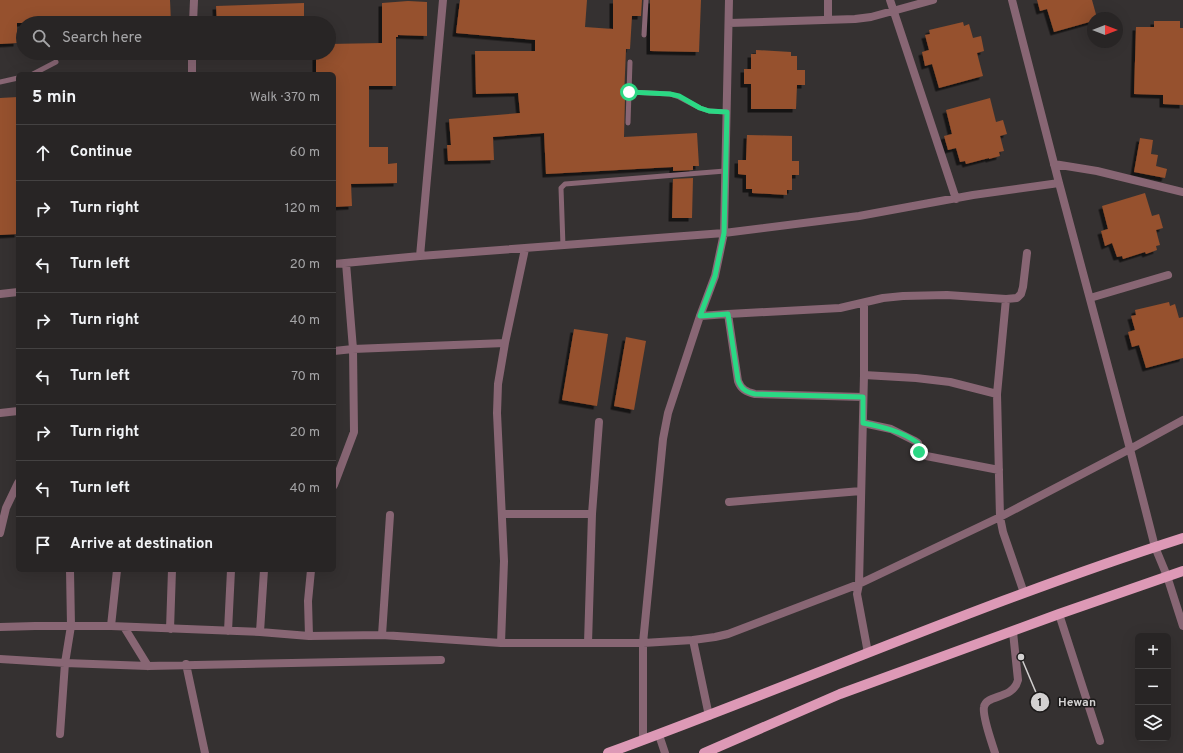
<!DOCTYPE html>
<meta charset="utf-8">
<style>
:root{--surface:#282525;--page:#343132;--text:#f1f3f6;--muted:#a5a5a7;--line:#444242}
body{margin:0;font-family:Overpass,sans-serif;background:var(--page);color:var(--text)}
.controls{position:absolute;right:12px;bottom:12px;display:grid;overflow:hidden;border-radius:6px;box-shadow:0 4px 16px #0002}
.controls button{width:36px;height:36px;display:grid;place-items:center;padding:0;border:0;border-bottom:1px solid var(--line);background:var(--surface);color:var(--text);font:20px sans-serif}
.compass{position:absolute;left:1087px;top:12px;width:36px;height:36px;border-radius:50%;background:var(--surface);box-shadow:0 4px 16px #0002;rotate:90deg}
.stop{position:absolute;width:12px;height:12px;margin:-9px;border:3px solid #2bd884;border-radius:50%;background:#fff}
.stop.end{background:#2bd884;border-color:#fff;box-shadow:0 1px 4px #0008}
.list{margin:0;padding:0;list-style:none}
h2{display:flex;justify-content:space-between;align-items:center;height:52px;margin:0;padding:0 16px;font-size:17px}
h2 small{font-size:13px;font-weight:400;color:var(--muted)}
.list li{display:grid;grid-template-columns:26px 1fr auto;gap:12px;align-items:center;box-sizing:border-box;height:56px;padding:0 16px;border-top:1px solid var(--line)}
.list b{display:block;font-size:15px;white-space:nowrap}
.list em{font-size:13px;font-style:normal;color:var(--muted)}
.icon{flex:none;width:22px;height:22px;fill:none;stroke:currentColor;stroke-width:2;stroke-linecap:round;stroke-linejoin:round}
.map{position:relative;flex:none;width:1183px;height:753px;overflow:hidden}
.search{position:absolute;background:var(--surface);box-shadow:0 4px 16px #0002;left:16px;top:16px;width:320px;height:44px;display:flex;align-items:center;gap:10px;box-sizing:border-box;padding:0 14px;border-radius:22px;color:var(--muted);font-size:15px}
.panel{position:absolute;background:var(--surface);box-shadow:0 4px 16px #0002;left:16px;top:72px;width:320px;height:500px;border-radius:6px}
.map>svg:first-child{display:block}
.building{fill:#96512d;filter:url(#shadow)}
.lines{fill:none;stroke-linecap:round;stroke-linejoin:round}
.lane{stroke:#886674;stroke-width:5}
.street{stroke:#886674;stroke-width:8}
.primary{stroke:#dd99b6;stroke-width:10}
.route{stroke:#2bd884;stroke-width:5}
.leader{fill:none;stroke:#d3d1d1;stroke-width:1.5}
.callout-dot{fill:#d3d1d1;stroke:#1b1919;stroke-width:1.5}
.mark-label{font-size:12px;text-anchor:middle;font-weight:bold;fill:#111}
.callout-label{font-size:12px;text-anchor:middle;font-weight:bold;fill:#d3d1d1;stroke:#1b1919;stroke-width:3;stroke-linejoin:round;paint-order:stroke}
</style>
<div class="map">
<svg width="1183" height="753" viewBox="0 0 1183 753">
<defs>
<filter id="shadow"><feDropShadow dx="-3.5" dy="3.5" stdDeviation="0" flood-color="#0009"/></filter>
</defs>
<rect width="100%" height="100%" fill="#353131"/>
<path class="building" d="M0,0H170L171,23H17V43L0,44Z
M460,0H587L585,27L613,29V0H642L641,16H632L630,49H626L624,98H625L624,137L697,133L699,166H693V170L673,171V167L546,174L544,133L493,137L494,160L448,161L447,145H451L449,119L520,113L518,93L476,94L475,51H535V40L456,33Z
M650,0H701L699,52L650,51Z
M1037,0H1092L1097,18H1093V21L1054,32L1047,9L1040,11Z
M408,1L427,2V36L398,35V37H396V86H369V147H388V164L397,163V183L351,184L352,206L334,207V74H316V53H329V44L382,43V3Z
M304,3V23H217L216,6Z
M1154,21H1180V28H1183V105L1163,104V95L1134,94L1136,27H1154Z
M963,22L964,26L969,24L973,38L981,36L984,51L977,53L983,76L939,88L932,64L925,66L922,52L929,50L925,35L930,34L929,30Z
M756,50L791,52V56H797V70H805V85H797L796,109H751V84H744V69H751V54H756Z
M18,97V234L0,235V98Z
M990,98L996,122L1003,120L1007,134L1000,136L1004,151L999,152L1000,156L989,159V158L966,164L965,161L960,162L956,148L948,150L944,136L952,134L946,110Z
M747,135L792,136V161H799V175H792V190H787V195L752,193V189H746V175L738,174V160H746Z
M1140,138L1153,140L1151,154L1158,155L1156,166L1167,169L1165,178L1134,172Z
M693,178L692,218H672L673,179Z
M1145,193L1152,216L1159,214L1163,228L1156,230L1160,245L1156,246L1157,250L1146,254L1145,252L1123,259L1122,256L1117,257L1112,243L1105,246L1101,231L1108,229L1102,206Z
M1169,302L1170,306L1175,304L1179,318L1183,317V358L1146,368L1139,345L1132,347L1128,332L1135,330L1131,316L1136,315L1135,310Z
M574,329L608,334L597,406L562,400Z
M626,337L646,341L634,410L614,406Z"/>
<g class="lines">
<path class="lane" d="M644,35L646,0
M33,74L56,62
M0,82L18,78
M629,92L670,94L679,97L700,108L709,111L727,112
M628,123L630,62
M563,246L561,188L565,184L725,171"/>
<path class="street" d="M828,0V20
M890,0L956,199
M1012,0L1059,183L1130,449L1155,547L1167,576L1183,626
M193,23L194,0
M729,23L855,19L871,17L933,0
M192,74V53
M1054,164L1097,171L1183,192
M420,256L443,0
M334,264L420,256L724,233L859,216L973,195L1059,183
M0,294L18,292
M1090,298L1168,275
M1006,299L997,394L1000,517L1003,532L1024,593
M864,303V375L859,584L857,594L868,653
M728,314L840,308L883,298L903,296L947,295L1006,299L1017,298L1021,294L1023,287L1027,253
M700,316L728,314L738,381C741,389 746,392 755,394L863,397
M334,351L353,349L505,343
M864,375L916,378L950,382L997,394
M0,413L18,411
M863,423L891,429L915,441L918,443L919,452L921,455L999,470
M334,485L354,432L353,349L346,263
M729,502L861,491
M502,514H592
M0,533L6,508L18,483
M1059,614L1100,741
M111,626L117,570
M0,627L35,626H111L260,632L309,636L382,635L501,643H643L693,640L715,637L728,634L859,584L1000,517L1130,449L1183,420
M124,627L148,666
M170,629L172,570
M228,631L231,570
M260,632L264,570
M382,635L390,515
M309,636L308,601L311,570
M693,640L709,716
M501,643L504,561L497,413L498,384L505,343L525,249
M588,643L592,514L599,422
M0,659L65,663L148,666L441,660
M186,664L205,753
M60,734L65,663L71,626L70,570
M659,735L665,753
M643,740V643L663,439L668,413L700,316L715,276L724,233L729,0
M995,753C992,743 982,716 984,707C986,694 1013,700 1018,680L1013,632"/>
<path class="primary" d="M608,753C800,683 988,600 1183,538
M704,753L840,694L1059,614L1183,571"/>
</g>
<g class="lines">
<path class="route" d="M629,92L670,94L679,96L700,108L709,111L727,112L724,233L715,276L700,316L728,314L738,380C741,389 746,392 755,394L863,397V423C883,427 901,431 918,443L919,452"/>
</g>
<path class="leader" d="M1021 657L1040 702"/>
<g class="callout-dot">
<circle cx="1021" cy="657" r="4"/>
<circle cx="1040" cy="702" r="10"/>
</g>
<g class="mark-label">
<text x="1040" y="706">1</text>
</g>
<g class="callout-label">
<text x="1077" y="706">Hewan</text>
</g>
</svg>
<div class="controls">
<button>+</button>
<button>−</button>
<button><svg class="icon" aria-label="layers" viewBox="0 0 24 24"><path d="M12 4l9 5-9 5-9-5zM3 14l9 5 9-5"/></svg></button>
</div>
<svg class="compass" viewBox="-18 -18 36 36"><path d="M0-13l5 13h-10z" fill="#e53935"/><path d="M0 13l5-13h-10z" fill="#a5a5a7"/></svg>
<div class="stop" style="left:629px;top:92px"></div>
<div class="stop end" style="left:919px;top:452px"></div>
<div class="search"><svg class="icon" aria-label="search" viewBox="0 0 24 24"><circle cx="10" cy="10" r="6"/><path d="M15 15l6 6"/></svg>Search here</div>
<section class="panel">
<h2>5 min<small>Walk · 370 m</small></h2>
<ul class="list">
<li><svg class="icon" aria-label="ahead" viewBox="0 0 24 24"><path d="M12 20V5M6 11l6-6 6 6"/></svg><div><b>Continue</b></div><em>60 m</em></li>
<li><svg class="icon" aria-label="right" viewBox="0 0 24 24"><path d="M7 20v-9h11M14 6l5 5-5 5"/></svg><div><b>Turn right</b></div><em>120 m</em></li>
<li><svg class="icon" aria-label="left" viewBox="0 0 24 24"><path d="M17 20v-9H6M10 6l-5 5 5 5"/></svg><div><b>Turn left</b></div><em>20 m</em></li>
<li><svg class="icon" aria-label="right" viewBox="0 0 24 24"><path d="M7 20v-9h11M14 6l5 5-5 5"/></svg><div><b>Turn right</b></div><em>40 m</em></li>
<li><svg class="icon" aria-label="left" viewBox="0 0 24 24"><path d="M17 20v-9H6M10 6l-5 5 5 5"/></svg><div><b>Turn left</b></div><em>70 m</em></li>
<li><svg class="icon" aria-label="right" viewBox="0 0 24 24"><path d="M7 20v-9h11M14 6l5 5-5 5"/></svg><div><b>Turn right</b></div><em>20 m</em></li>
<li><svg class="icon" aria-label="left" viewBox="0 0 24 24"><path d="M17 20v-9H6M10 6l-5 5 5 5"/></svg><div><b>Turn left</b></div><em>40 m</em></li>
<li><svg class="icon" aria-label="arrive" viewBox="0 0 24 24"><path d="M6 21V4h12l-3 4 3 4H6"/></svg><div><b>Arrive at destination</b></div></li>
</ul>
</section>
</div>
